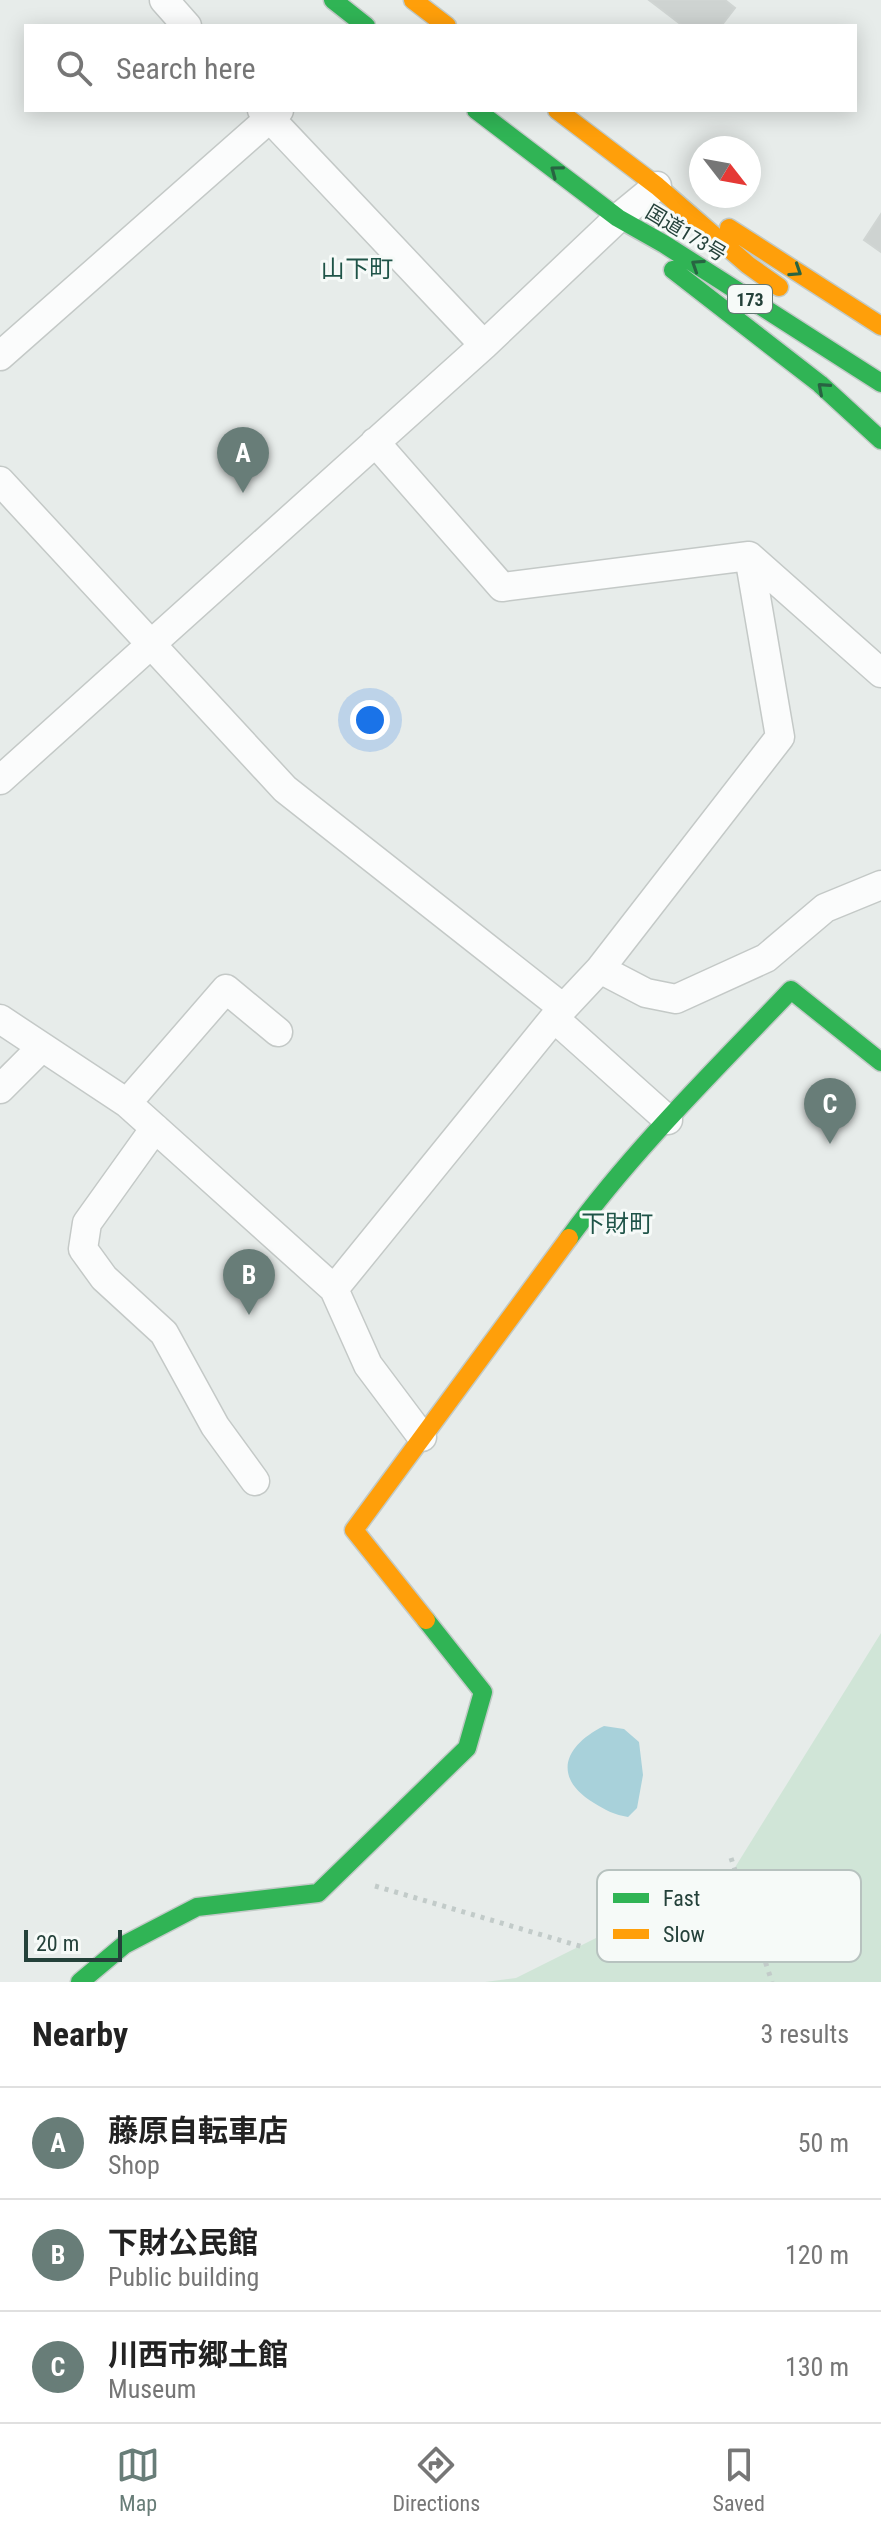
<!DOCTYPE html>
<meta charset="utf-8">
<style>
:root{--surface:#fff;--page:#f6f6f6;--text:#222;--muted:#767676;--line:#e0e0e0;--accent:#687d78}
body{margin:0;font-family:"Roboto Condensed","Noto Sans JP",sans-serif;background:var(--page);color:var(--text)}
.compass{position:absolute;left:689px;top:136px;width:72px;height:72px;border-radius:50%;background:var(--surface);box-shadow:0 4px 20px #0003;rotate:121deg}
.scale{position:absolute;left:24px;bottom:20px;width:98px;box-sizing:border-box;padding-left:8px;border:4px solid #24413a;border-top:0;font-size:22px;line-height:28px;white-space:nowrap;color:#24413a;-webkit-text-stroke:6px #f6faf8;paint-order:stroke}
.you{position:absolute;left:370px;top:720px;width:28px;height:28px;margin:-20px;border:6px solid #fff;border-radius:50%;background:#1a73e8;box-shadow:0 0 0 12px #1a73e833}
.badge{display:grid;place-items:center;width:52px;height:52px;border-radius:50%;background:var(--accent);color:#fff;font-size:26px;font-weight:700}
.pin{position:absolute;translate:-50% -66px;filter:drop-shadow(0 2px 4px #0008)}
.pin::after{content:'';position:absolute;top:42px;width:28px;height:24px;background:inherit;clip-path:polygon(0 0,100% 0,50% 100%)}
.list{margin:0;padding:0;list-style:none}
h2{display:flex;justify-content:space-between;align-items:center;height:104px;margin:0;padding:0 32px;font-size:34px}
h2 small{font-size:26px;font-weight:400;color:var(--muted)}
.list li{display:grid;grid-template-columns:52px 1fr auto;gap:24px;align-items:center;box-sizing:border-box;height:112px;padding:0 32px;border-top:2px solid var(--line)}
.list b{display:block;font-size:30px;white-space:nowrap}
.list p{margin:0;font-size:26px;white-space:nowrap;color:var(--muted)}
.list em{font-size:26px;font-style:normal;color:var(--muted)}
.icon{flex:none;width:44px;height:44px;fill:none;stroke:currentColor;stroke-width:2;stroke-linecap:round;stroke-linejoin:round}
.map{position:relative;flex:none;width:881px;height:1982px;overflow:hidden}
.search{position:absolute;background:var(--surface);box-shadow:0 4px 20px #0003;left:24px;right:24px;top:24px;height:88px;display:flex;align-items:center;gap:20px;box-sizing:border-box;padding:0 28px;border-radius:0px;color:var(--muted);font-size:30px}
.sheet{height:440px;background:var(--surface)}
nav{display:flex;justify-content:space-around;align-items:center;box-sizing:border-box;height:112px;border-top:2px solid var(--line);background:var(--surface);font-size:22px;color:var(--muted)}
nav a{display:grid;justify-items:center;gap:4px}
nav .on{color:var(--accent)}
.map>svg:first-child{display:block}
.green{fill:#d0e5d7}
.water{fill:#a8d1da}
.building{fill:#ced3d1;stroke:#d0d5d3;stroke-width:2}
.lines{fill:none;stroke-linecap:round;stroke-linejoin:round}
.street-casing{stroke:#c4c9c7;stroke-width:31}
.fast-casing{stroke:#c2cac7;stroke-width:21}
.slow-casing{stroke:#c2cac7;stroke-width:21}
.path{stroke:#c2cbc9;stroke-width:5;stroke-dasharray:4 6;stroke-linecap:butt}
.street{stroke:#fbfcfc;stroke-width:28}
.fast{stroke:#30b455;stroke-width:18}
.slow{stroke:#ff9f0a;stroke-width:18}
.oneway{stroke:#286442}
.labels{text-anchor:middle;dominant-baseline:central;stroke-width:6;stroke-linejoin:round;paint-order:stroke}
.shield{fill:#f6faf8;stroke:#637873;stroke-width:2}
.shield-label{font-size:18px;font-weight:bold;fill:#24413a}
.street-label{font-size:20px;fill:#24413a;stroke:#f6faf8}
.quarter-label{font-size:24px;fill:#1f5448;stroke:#f6faf8}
.key{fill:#f6faf8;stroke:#b7c2bf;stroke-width:2}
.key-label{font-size:22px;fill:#24413a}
</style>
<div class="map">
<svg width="881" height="1982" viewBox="0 0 881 1982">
<rect width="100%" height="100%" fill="#e7ecea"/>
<path class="green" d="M881,1633V1982H485L516,1978L734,1869Z"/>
<path class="water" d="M604,1726L624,1729L639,1742L643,1775L637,1808L628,1817C615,1815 605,1810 594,1803C551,1777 565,1745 604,1726Z"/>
<path class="building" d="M649,0H725L735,8L721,26H683Z
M881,214V252L864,240Z"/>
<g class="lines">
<defs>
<path id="street" d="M164,0L187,26
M262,110L484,345
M0,356L279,110
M375,442L502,587L749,556L881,673
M0,481L285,789L563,1008
M0,780L484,345L618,218L657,186
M600,969L780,737L749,556
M554,1018L668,1120
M0,1019L127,1103L334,1289L368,1365L422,1437
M0,1089L42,1047
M127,1103L226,989L278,1032
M155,1128L87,1223L83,1249L104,1278L164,1333L215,1426L255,1481
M334,1289L554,1018L600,969L646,993L676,999L766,958L825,908L881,885"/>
<path id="fast" d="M333,0L366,26
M476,110L618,218L664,244L881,383
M673,270L820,384L881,440
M569,1238C634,1149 715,1070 791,990L881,1062
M80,1982L124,1945L197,1907L318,1893L467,1748L483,1692L426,1620"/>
<path id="slow" d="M413,0L447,26
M557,110L657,186L748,265L779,287
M729,228L881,326
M426,1620L354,1530L569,1238"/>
</defs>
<use href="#street" class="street-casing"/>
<use href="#fast" class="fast-casing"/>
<use href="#slow" class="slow-casing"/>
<path class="path" d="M731,1858L772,1982
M375,1886L583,1947"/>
<use href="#street" class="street"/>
<use href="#fast" class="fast"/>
<use href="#slow" class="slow"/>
</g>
<defs><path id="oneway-chevron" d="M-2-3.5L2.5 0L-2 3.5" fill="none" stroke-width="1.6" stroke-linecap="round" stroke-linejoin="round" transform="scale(2)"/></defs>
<g class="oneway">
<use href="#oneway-chevron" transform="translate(556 171) rotate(-143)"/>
<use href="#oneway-chevron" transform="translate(697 265) rotate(-147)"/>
<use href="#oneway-chevron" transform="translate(796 271) rotate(33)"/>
<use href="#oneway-chevron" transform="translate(823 388) rotate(-139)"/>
</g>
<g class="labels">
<rect class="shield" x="728" y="285" width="44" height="28" rx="6"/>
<g class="shield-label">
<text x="750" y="299">173</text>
</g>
<g class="street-label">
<text transform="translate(686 233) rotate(31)">国道173号</text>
</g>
<g class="quarter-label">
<text x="357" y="269">山下町</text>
<text x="617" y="1224">下財町</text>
</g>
</g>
<rect x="597" y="1870" width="264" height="92" rx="12" class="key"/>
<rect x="613" y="1893" width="36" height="10" fill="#30b455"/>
<rect x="613" y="1929" width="36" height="10" fill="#ff9f0a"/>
<g class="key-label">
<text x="663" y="1906">Fast</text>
<text x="663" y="1942">Slow</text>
</g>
</svg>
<svg class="compass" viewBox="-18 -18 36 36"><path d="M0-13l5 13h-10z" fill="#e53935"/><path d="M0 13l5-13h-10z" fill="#767676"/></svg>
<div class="scale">20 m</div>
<div class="you"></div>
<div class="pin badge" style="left:243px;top:493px">A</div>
<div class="pin badge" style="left:249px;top:1315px">B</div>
<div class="pin badge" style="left:830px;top:1144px">C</div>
<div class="search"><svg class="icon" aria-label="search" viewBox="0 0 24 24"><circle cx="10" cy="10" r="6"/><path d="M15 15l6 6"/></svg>Search here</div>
</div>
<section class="sheet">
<h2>Nearby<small>3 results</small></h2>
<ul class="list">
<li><span class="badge">A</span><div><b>藤原自転車店</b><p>Shop</p></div><em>50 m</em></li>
<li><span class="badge">B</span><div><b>下財公民館</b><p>Public building</p></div><em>120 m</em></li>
<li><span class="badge">C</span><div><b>川西市郷土館</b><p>Museum</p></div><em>130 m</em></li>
</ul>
</section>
<nav>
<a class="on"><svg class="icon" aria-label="map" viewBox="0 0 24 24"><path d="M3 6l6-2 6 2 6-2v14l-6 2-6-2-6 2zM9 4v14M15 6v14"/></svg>Map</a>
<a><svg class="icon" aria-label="directions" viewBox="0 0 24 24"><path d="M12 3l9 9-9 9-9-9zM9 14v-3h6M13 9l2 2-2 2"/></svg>Directions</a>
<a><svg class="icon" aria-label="saved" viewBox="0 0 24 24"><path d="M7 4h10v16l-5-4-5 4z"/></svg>Saved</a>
</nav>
